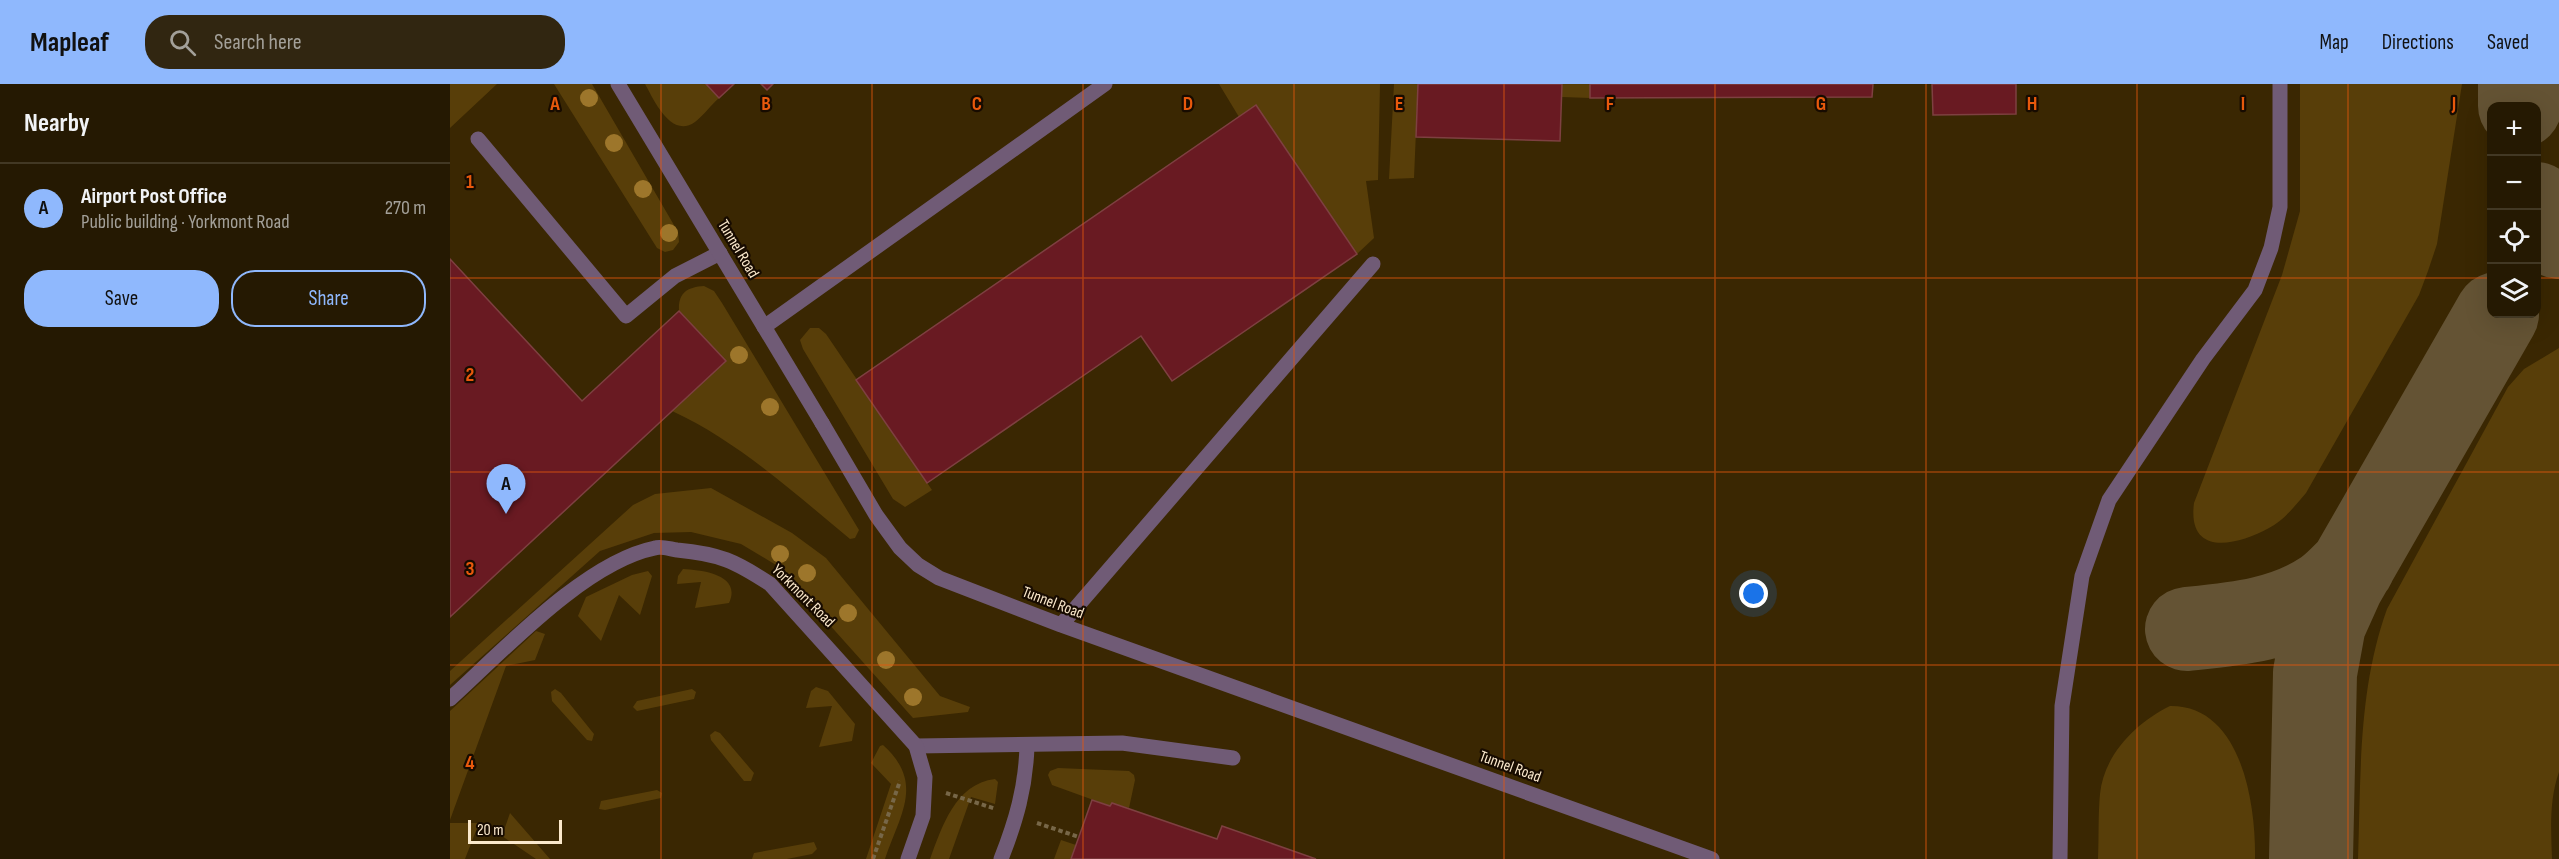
<!DOCTYPE html>
<meta charset="utf-8">
<style>
:root{--surface:#251902;--page:#312611;--text:#f1f3f6;--muted:#a3a099;--line:#423824;--accent:#8fb8fd}
body{margin:0;font-family:"Sofia Sans Condensed",sans-serif;background:var(--page);color:var(--text)}
.controls{position:absolute;right:18px;top:18px;display:grid;overflow:hidden;border-radius:12px;box-shadow:0 6px 24px #0002}
.controls button{width:54px;height:54px;display:grid;place-items:center;padding:0;border:0;border-bottom:2px solid var(--line);background:var(--surface);color:var(--text);font:30px sans-serif}
.scale{position:absolute;left:18px;bottom:15px;width:94px;box-sizing:border-box;padding-left:6px;border:3px solid #fbe9cc;border-top:0;font-size:16px;line-height:21px;white-space:nowrap;color:#fbe9cc;-webkit-text-stroke:4px #170b00;paint-order:stroke}
.you{position:absolute;left:1304px;top:510px;width:21px;height:21px;margin:-15px;border:4px solid #fff;border-radius:50%;background:#1a73e8;box-shadow:0 0 0 9px #1a73e833}
.badge{display:grid;place-items:center;width:39px;height:39px;border-radius:50%;background:var(--accent);color:#111;font-size:20px;font-weight:700}
.pin{position:absolute;translate:-50% -50px;filter:drop-shadow(0 2px 3px #0008)}
.pin::after{content:'';position:absolute;top:32px;width:21px;height:18px;background:inherit;clip-path:polygon(0 0,100% 0,50% 100%)}
.list{margin:0;padding:0;list-style:none}
h2{display:flex;justify-content:space-between;align-items:center;height:78px;margin:0;padding:0 24px;font-size:26px}
h2 small{font-size:20px;font-weight:400;color:var(--muted)}
.list li{display:grid;grid-template-columns:39px 1fr auto;gap:18px;align-items:center;box-sizing:border-box;height:90px;padding:0 24px;border-top:2px solid var(--line)}
.list b{display:block;font-size:22px;white-space:nowrap}
.list p{margin:0;font-size:20px;white-space:nowrap;color:var(--muted)}
.list em{font-size:20px;font-style:normal;color:var(--muted)}
.actions{display:flex;gap:12px;padding:18px 24px}
.actions a{flex:1;padding:14px 0;border:2px solid var(--accent);border-radius:24px;text-align:center;font-size:21px;color:var(--accent)}
.actions .main{background:var(--accent);color:#111}
.icon{flex:none;width:33px;height:33px;fill:none;stroke:currentColor;stroke-width:2;stroke-linecap:round;stroke-linejoin:round}
.map{position:relative;flex:none;width:2109px;height:775px;overflow:hidden}
header{display:flex;align-items:center;gap:36px;box-sizing:border-box;height:84px;padding:0 30px;background:var(--accent);color:#111}
header strong{font-size:28px}
nav{display:flex;gap:33px;margin-inline-start:auto;font-size:21px}
.search{width:420px;height:54px;background:var(--page);display:flex;align-items:center;gap:15px;box-sizing:border-box;padding:0 21px;border-radius:24px;color:var(--muted);font-size:22px}
main{display:flex}
aside{flex:1;background:var(--surface)}
.map>svg:first-child{display:block}
.built{fill:#3a2702;fill-rule:evenodd}
.green{fill:#583e09}
.lines{fill:none;stroke-linecap:round;stroke-linejoin:round}
.taxiway{stroke:#645334;stroke-width:84}
.building{fill:#691a22;stroke:#7e4041;stroke-width:1.5}
.path{stroke:#776748;stroke-width:4;stroke-dasharray:4.5 3;stroke-linecap:butt}
.lane{stroke:#705b76;stroke-width:15}
.street{stroke:#705b76;stroke-width:15}
.tree{fill:#9d762b}
.grid{fill:none;stroke:#e8590c;stroke-width:1.5;stroke-opacity:0.55}
.labels{text-anchor:middle;dominant-baseline:central;stroke-width:4.5;stroke-linejoin:round;paint-order:stroke}
.street-label{font-size:16px;fill:#fbe9cc;stroke:#170b00}
.grid-label{font-size:20px;text-anchor:middle;font-weight:bold;fill:#e8590c;stroke:#170b00;stroke-width:4.5;stroke-linejoin:round;paint-order:stroke}
</style>
<header>
<strong>Mapleaf</strong>
<div class="search"><svg class="icon" aria-label="search" viewBox="0 0 24 24"><circle cx="10" cy="10" r="6"/><path d="M15 15l6 6"/></svg>Search here</div>
<nav><a>Map</a><a>Directions</a><a>Saved</a></nav>
</header>
<main>
<aside>
<h2>Nearby<small></small></h2>
<ul class="list">
<li><span class="badge">A</span><div><b>Airport Post Office</b><p>Public building · Yorkmont Road</p></div><em>270 m</em></li>
</ul>
<div class="actions"><a class="main">Save</a><a>Share</a></div>
</aside>
<div class="map">
<svg width="2109" height="775" viewBox="0 0 2109 775">
<rect width="100%" height="100%" fill="#312102"/>
<path class="built" d="M0,0H2109V775H0ZM2042,22H2086V230H2042Z"/>
<path class="green" d="M0,0H47L0,44Z
M104,0H142L228,148L229,158L223,166L215,168L207,164Z
M195,0H256L269,14C261,21 254,31 245,38C221,55 204,16 195,0Z
M769,0H930L928,96L916,97L924,154L907,170L806,22L789,33Z
M944,0H968L964,94L939,95Z
M1112,0H1140V14L1112,13Z
M1850,0H2012L1987,160L1978,187L1969,211L1856,409C1845,422 1834,436 1819,444C1786,462 1737,473 1744,419L1832,191L1850,127Z
M254,202L264,207L272,219L409,446L405,454L400,455C343,408 289,358 222,327L275,277L229,227C228,209 237,203 254,202Z
M360,244H369L376,250L482,406L455,423L443,415L353,265L350,256Z
M2109,264V688C2099,716 2101,746 2102,775H1908C1911,690 1908,606 1937,525L2058,303L2074,285Z
M261,404L342,449L376,474L490,612L520,623L518,628L463,634L326,481L291,460L241,448L204,449L150,467L0,601V587L183,421L205,410Z
M233,485C253,486 292,491 279,519L245,524L251,498L227,500L228,492Z
M198,487L202,492L190,531L169,511L151,557L128,532L136,513L182,491Z
M86,547L95,550L85,576L56,582L0,736V627Z
M366,603L378,607L405,640L402,657L369,663L382,622L356,624L361,607Z
M105,605L111,609L144,650L142,657L137,656L102,617L101,608Z
M242,605L246,608L244,615L187,627L183,623L187,617Z
M1720,622C1792,621 1806,721 1805,775H1648C1649,753 1648,731 1650,710C1654,670 1687,638 1720,622Z
M265,647L270,649L304,689L301,697H294L261,656L260,651Z
M433,661C475,699 450,730 435,775H416L441,700L421,679L430,662Z
M608,684L679,687L684,691L685,696L679,724L662,719L660,722L602,701L598,691L600,687Z
M545,695L548,698L545,720L521,713L499,775H480C492,743 505,700 545,695Z
M207,706L212,709L211,714L155,726L149,725L151,717Z
M60,729L100,775H86L52,752Z
M0,739H29L15,775H0Z
M611,756L626,761L621,775H604Z
M364,758L367,765L362,770L337,775H302L304,769Z"/>
<g class="lines">
<path class="taxiway" d="M2070,0V22
M2086,120L2094,135L2109,153
M1737,545C1786,540 1833,536 1875,508C1885,501 1894,491 1903,482
M1861,775L1865,589L1874,540L1892,500L2047,230"/>
</g>
<path class="building" d="M256,0H284L269,14Z
M311,0H323L317,6Z
M968,0H1112L1110,57L966,53Z
M1140,0H1423L1422,13L1140,14Z
M1482,0H1566V30L1483,31Z
M806,21L907,170L722,297L691,252L477,399L406,296Z
M0,175L132,317L229,227L276,277L0,533Z
M642,716L660,722L662,719L767,755L772,742L866,775H621Z"/>
<g class="lines">
<path class="path" d="M496,709L546,725
M587,739L629,753
M423,775L450,697"/>
<path class="lane" d="M28,55L176,232L225,192L270,169
M314,243L655,0
M372,339L426,431L450,464L468,481L489,494L611,541L1262,775
M611,541L923,180
M466,662L672,659L783,674
M551,775C566,737 576,703 577,661
M1610,775L1612,622L1632,492L1659,416L1753,275L1805,206L1821,164L1830,123V0"/>
<path class="street" d="M168,0L372,339
M0,615C52,568 135,478 205,464C211,462 220,465 227,466C270,470 285,477 320,500L466,662L475,693L473,732L458,775"/>
</g>
<g class="tree">
<circle cx="139" cy="14" r="9"/>
<circle cx="164" cy="59" r="9"/>
<circle cx="193" cy="105" r="9"/>
<circle cx="219" cy="149" r="9"/>
<circle cx="289" cy="271" r="9"/>
<circle cx="320" cy="323" r="9"/>
<circle cx="330" cy="470" r="9"/>
<circle cx="357" cy="489" r="9"/>
<circle cx="398" cy="529" r="9"/>
<circle cx="436" cy="576" r="9"/>
<circle cx="463" cy="613" r="9"/>
</g>
<path class="grid" d="M211,0V775M422,0V775M633,0V775M844,0V775M1054,0V775M1265,0V775M1476,0V775M1687,0V775M1898,0V775M0,194H2042M2086,194H2109M0,388H2109M0,581H2109"/>
<g class="labels">
<g class="street-label">
<text transform="translate(288 165) rotate(59)">Tunnel Road</text>
<text transform="translate(353 512) rotate(45)">Yorkmont Road</text>
<text transform="translate(603 519) rotate(21)">Tunnel Road</text>
<text transform="translate(1060 683) rotate(20)">Tunnel Road</text>
</g>
</g>
<g class="grid-label">
<text x="105" y="26">A</text>
<text x="316" y="26">B</text>
<text x="527" y="26">C</text>
<text x="738" y="26">D</text>
<text x="949" y="26">E</text>
<text x="1160" y="26">F</text>
<text x="1371" y="26">G</text>
<text x="1582" y="26">H</text>
<text x="1793" y="26">I</text>
<text x="2004" y="26">J</text>
<text x="20" y="104">1</text>
<text x="20" y="297">2</text>
<text x="20" y="491">3</text>
<text x="20" y="685">4</text>
</g>
</svg>
<div class="controls">
<button>+</button>
<button>−</button>
<button><svg class="icon" aria-label="locate" viewBox="0 0 24 24"><circle cx="12" cy="12" r="6"/><path d="M12 2v4M12 18v4M2 12h4M18 12h4"/></svg></button>
<button><svg class="icon" aria-label="layers" viewBox="0 0 24 24"><path d="M12 4l9 5-9 5-9-5zM3 14l9 5 9-5"/></svg></button>
</div>
<div class="scale">20 m</div>
<div class="you"></div>
<div class="pin badge" style="left:56px;top:430px">A</div>
</div>
</main>
